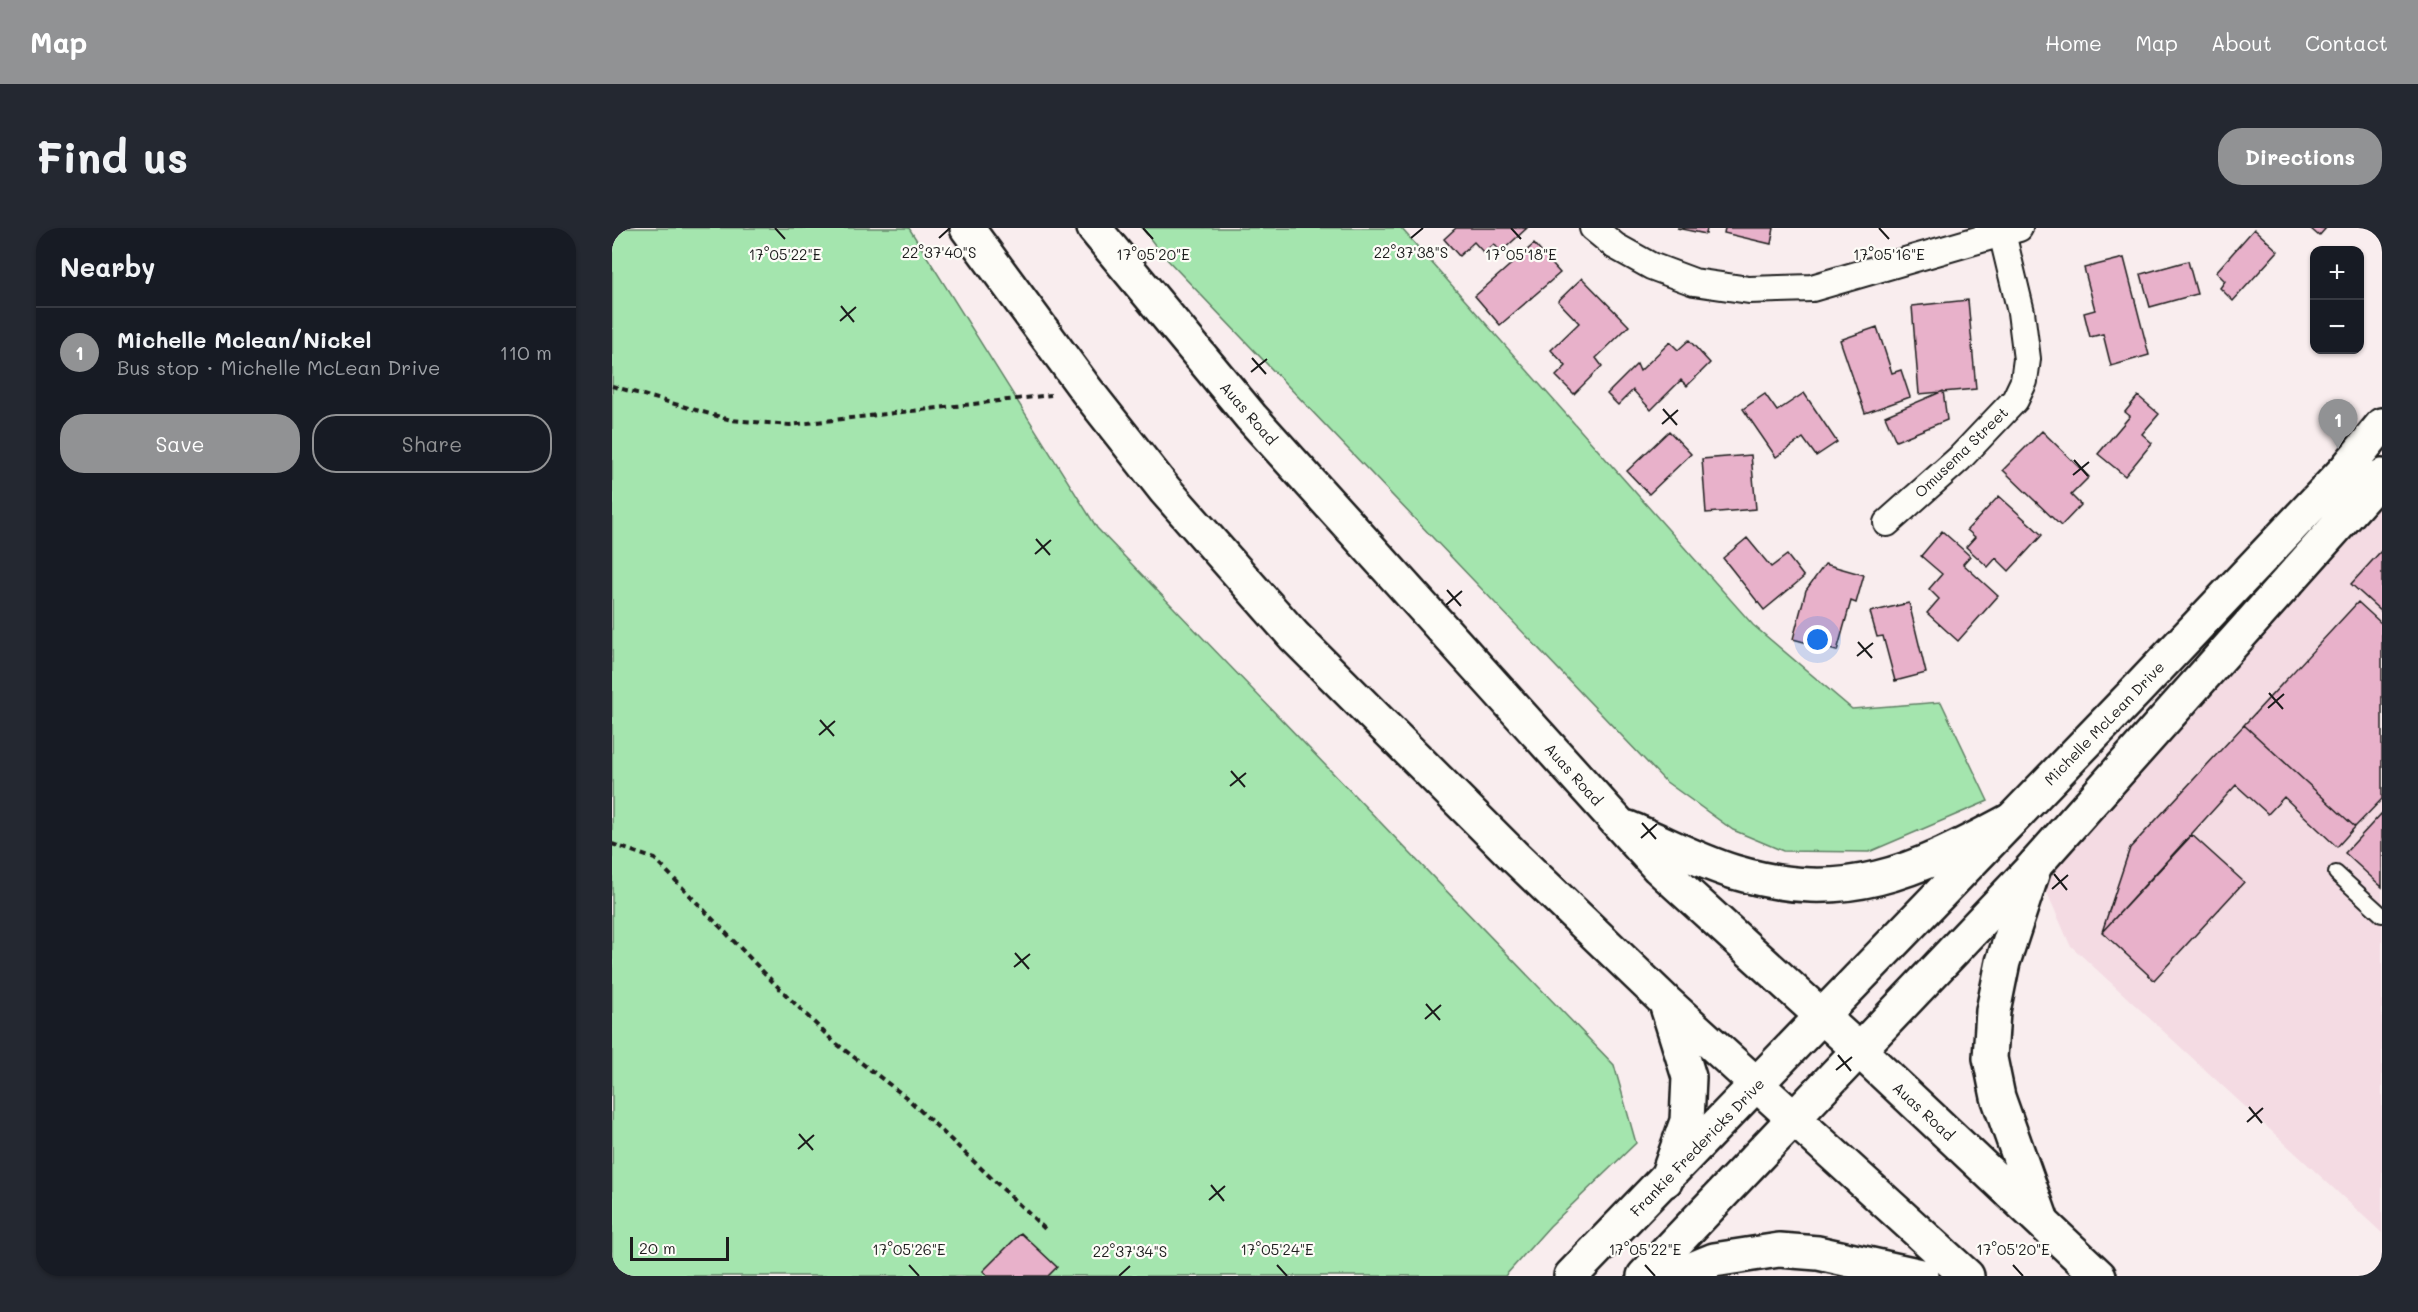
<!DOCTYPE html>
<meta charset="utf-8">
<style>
:root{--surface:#171b24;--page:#242831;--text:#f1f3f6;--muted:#9ea1a6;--line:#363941;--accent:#919294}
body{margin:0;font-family:Mali,sans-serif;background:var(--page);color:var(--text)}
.controls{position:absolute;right:18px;top:18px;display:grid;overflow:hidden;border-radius:12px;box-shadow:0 2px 4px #0004}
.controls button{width:54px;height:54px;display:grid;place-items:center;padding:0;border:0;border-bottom:2px solid var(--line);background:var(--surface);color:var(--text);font:30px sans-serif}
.scale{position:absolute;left:18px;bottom:15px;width:99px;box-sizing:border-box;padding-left:6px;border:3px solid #1c1c1c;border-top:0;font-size:16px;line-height:21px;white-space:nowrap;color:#1c1c1c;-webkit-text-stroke:4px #fdfcf7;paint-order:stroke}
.you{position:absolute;left:1206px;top:412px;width:21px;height:21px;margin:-15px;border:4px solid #fff;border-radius:50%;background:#1a73e8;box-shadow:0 0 0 9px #1a73e833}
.badge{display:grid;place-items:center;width:39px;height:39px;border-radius:50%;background:var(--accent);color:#fff;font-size:20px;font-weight:700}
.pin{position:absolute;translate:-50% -50px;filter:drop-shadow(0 2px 3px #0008)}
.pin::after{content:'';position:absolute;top:32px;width:21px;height:18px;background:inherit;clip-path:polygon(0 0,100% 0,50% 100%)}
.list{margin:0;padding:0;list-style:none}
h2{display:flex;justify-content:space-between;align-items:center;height:78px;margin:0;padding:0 24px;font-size:26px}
h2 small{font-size:20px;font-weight:400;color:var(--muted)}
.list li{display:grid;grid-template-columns:39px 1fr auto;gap:18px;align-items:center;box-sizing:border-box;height:90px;padding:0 24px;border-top:2px solid var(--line)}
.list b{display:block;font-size:22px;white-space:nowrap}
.list p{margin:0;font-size:20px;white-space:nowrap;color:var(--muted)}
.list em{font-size:20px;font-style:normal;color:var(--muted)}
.actions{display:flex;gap:12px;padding:18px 24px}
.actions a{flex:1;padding:14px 0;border:2px solid var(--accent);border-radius:24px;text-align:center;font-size:21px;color:var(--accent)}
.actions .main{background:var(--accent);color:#fff}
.map{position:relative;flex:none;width:1770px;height:1048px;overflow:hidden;border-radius:24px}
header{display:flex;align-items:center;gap:36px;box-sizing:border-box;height:84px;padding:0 30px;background:var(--accent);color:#fff}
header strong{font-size:28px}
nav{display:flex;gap:33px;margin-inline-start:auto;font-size:21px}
.intro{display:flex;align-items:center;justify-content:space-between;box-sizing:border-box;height:144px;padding:0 36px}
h1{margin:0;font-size:42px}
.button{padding:15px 27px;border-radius:24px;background:var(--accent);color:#fff;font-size:21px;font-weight:700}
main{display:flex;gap:36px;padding:0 36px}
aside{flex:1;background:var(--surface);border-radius:24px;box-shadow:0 2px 4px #0004}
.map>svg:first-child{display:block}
.built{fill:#f4dbe3}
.green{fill:#a4e5ae;stroke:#608065;stroke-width:1.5}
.building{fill:#e8b1ca;stroke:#1c1c1c;stroke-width:1.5}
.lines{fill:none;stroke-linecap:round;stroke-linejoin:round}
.lane-casing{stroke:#1c1c1c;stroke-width:18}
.street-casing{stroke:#1c1c1c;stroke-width:30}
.secondary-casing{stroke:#1c1c1c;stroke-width:38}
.highway-casing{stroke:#1c1c1c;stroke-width:38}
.path{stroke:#1c1c1c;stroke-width:4;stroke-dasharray:6 4.5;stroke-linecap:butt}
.lane{stroke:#fdfcf7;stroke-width:14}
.street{stroke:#fdfcf7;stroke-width:26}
.secondary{stroke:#fdfcf7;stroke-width:33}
.highway{stroke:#fdfcf7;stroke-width:33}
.ticks{fill:none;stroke:#1c1c1c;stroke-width:2}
.labels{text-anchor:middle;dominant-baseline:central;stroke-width:4.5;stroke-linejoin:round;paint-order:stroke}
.street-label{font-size:15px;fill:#1c1c1c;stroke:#fdfcf7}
.ticks-label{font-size:15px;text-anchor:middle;fill:#1c1c1c;stroke:#fdfcf7;stroke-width:4.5;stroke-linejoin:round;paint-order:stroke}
</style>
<header>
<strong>Map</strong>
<nav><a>Home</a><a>Map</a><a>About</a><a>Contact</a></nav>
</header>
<div class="intro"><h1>Find us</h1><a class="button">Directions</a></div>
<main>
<aside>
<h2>Nearby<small></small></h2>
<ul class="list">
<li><span class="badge">1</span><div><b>Michelle Mclean/Nickel</b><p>Bus stop · Michelle McLean Drive</p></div><em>110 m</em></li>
</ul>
<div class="actions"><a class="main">Save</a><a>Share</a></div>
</aside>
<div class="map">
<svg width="1770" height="1048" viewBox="0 0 1770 1048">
<rect width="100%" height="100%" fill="#f9edee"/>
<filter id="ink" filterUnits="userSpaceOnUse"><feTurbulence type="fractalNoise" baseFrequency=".0167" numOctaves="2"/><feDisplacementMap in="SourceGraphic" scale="12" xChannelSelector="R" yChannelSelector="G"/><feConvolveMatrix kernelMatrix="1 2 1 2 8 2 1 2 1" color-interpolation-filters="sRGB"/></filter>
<g filter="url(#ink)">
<path class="built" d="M1770,251V1005L1458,717L1423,637Z"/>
<path class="green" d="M0,0H297L485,300L1002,837L1024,915L938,998L893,1048H0Z
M530,0H789L1141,397L1240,481L1329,474L1376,573L1257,624L1171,623L1121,602L1053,553L549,25Z"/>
<path class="building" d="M844,0H915L889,24L882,16L872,25L862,14L847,28L832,11Z
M1065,0H1095L1094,6Z
M1113,0H1162L1159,16L1112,5Z
M1698,0H1714L1707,8Z
M1642,1L1666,23L1621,73L1608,60L1613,53L1604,44Z
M922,16L948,45L888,97L863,68Z
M1512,30L1537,127L1499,138L1491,106L1478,109L1472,85L1483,82L1472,40Z
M1576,33L1585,66L1538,79L1529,46Z
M970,50L1017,98L984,130L990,138L962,166L944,148L954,138L939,122L967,95L946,73Z
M1356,72L1364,161L1307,166L1300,78Z
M1265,99L1280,145L1289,142L1298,169L1253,185L1228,112Z
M1077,112L1098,135L1075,158L1069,152L1039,182L1021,162L1006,177L995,166L1025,136L1028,143L1058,114L1066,122Z
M1331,163L1335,192L1284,213L1273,188Z
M1192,165L1225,214L1204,228L1191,210L1164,229L1131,181L1153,166L1165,183Z
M1526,168L1547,186L1530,206L1540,215L1513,248L1486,226L1518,188L1513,184Z
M1057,203L1079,226L1037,266L1015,243Z
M1430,203L1477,249L1459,267L1469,277L1449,298L1391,242Z
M1139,227L1144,281L1094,285L1090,231Z
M1387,268L1430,307L1397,343L1384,330L1376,339L1354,319L1363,309L1355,302Z
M1330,303L1358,328L1351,336L1386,368L1346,413L1315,385L1327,371L1317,361L1330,346L1309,328Z
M1135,310L1159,339L1175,327L1192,349L1152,382L1111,330Z
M1770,322V384L1739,356Z
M1213,336L1252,347L1244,375L1239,373L1225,423L1181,411L1194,362Z
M1746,374L1770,396V571L1743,599L1632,497Z
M1297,375L1314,445L1283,453L1271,408L1265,409L1258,384Z
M1632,497L1743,599L1725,619L1672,569L1656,586L1624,557L1490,704L1518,620Z
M1770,585V659L1733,625Z
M1580,607L1632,654L1542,752L1490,704Z
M409,1005L445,1039L436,1048H376L371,1043Z"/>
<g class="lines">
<defs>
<path id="lane" d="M1724,645L1770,687"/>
<path id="street" d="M981,0L1003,18L1039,38L1082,54L1137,62L1200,60L1407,0
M1275,295L1347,231L1403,172L1412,153L1415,131L1409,84L1390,5"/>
<path id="secondary" d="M959,1048L1524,463L1734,241L1770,197
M1032,1048L1423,637L1770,248"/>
<path id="highway" d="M355,0L475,163L553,262L682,408L905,631L1054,774L1355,1048
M482,0L639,189L1046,639L1247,822L1487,1048
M1016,600C1051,614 1086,633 1122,644C1233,677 1302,644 1399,592
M1423,637L1391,734L1381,783L1378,830L1386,869L1429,990
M1054,952L1075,893L1077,849L1054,775
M1063,1048L1102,1032L1167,1022L1206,1025L1310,1048"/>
</defs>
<use href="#lane" class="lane-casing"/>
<use href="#street" class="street-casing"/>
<use href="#secondary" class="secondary-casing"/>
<use href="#highway" class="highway-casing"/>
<path class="path" d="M0,158L119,192L178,197L439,167
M0,616L43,631L161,754L221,813L295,870L433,1001"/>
<use href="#lane" class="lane"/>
<use href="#street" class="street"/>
<use href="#secondary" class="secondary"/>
<use href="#highway" class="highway"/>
</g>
</g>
<path class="ticks" d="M163,0L173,11M531,0L541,11M899,0L909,11M1267,0L1277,11M327,10L338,0M799,10L811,0M229,78L242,94M228,93L244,79M640,130L654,146M639,144L655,131M1051,181L1065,197M1050,196L1066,182M1462,232L1476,248M1461,247L1477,234M424,311L438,327M423,326L439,312M835,362L849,378M834,377L850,363M1246,414L1260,430M1245,428L1261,415M1657,465L1671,481M1656,480L1672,466M208,492L222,508M207,507L223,493M619,543L633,559M618,558L634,545M1030,595L1044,611M1029,610L1045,596M1442,646L1455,662M1440,661L1456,647M403,725L417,741M402,739L418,726M814,776L828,792M813,791L829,777M1226,827L1239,843M1224,842L1240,829M1637,879L1650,895M1635,894L1651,880M187,906L201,922M186,921L202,907M599,957L612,973M597,972L613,958M297,1037L307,1048M665,1037L675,1048M1033,1037L1043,1048M1401,1037L1411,1048M507,1048L518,1038"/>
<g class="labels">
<g class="street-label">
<text transform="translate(637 185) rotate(49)">Auas Road</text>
<text transform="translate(1349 224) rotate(-44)">Omusema Street</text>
<text transform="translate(1492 495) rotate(-46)">Michelle McLean Drive</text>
<text transform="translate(962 546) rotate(48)">Auas Road</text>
<text transform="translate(1312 883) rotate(43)">Auas Road</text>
<text transform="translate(1085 919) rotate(-46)">Frankie Fredericks Drive</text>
</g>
</g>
<g class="ticks-label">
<text x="327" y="30">22°37'40"S</text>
<text x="799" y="30">22°37'38"S</text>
<text x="173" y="32">17°05'22"E</text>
<text x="541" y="32">17°05'20"E</text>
<text x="909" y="32">17°05'18"E</text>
<text x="1277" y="32">17°05'16"E</text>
<text x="297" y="1027">17°05'26"E</text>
<text x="665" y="1027">17°05'24"E</text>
<text x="1033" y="1027">17°05'22"E</text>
<text x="1401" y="1027">17°05'20"E</text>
<text x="518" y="1029">22°37'34"S</text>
</g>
</svg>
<div class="controls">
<button>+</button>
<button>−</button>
</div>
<div class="scale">20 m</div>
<div class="you"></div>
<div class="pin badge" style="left:1726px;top:221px">1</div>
</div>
</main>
